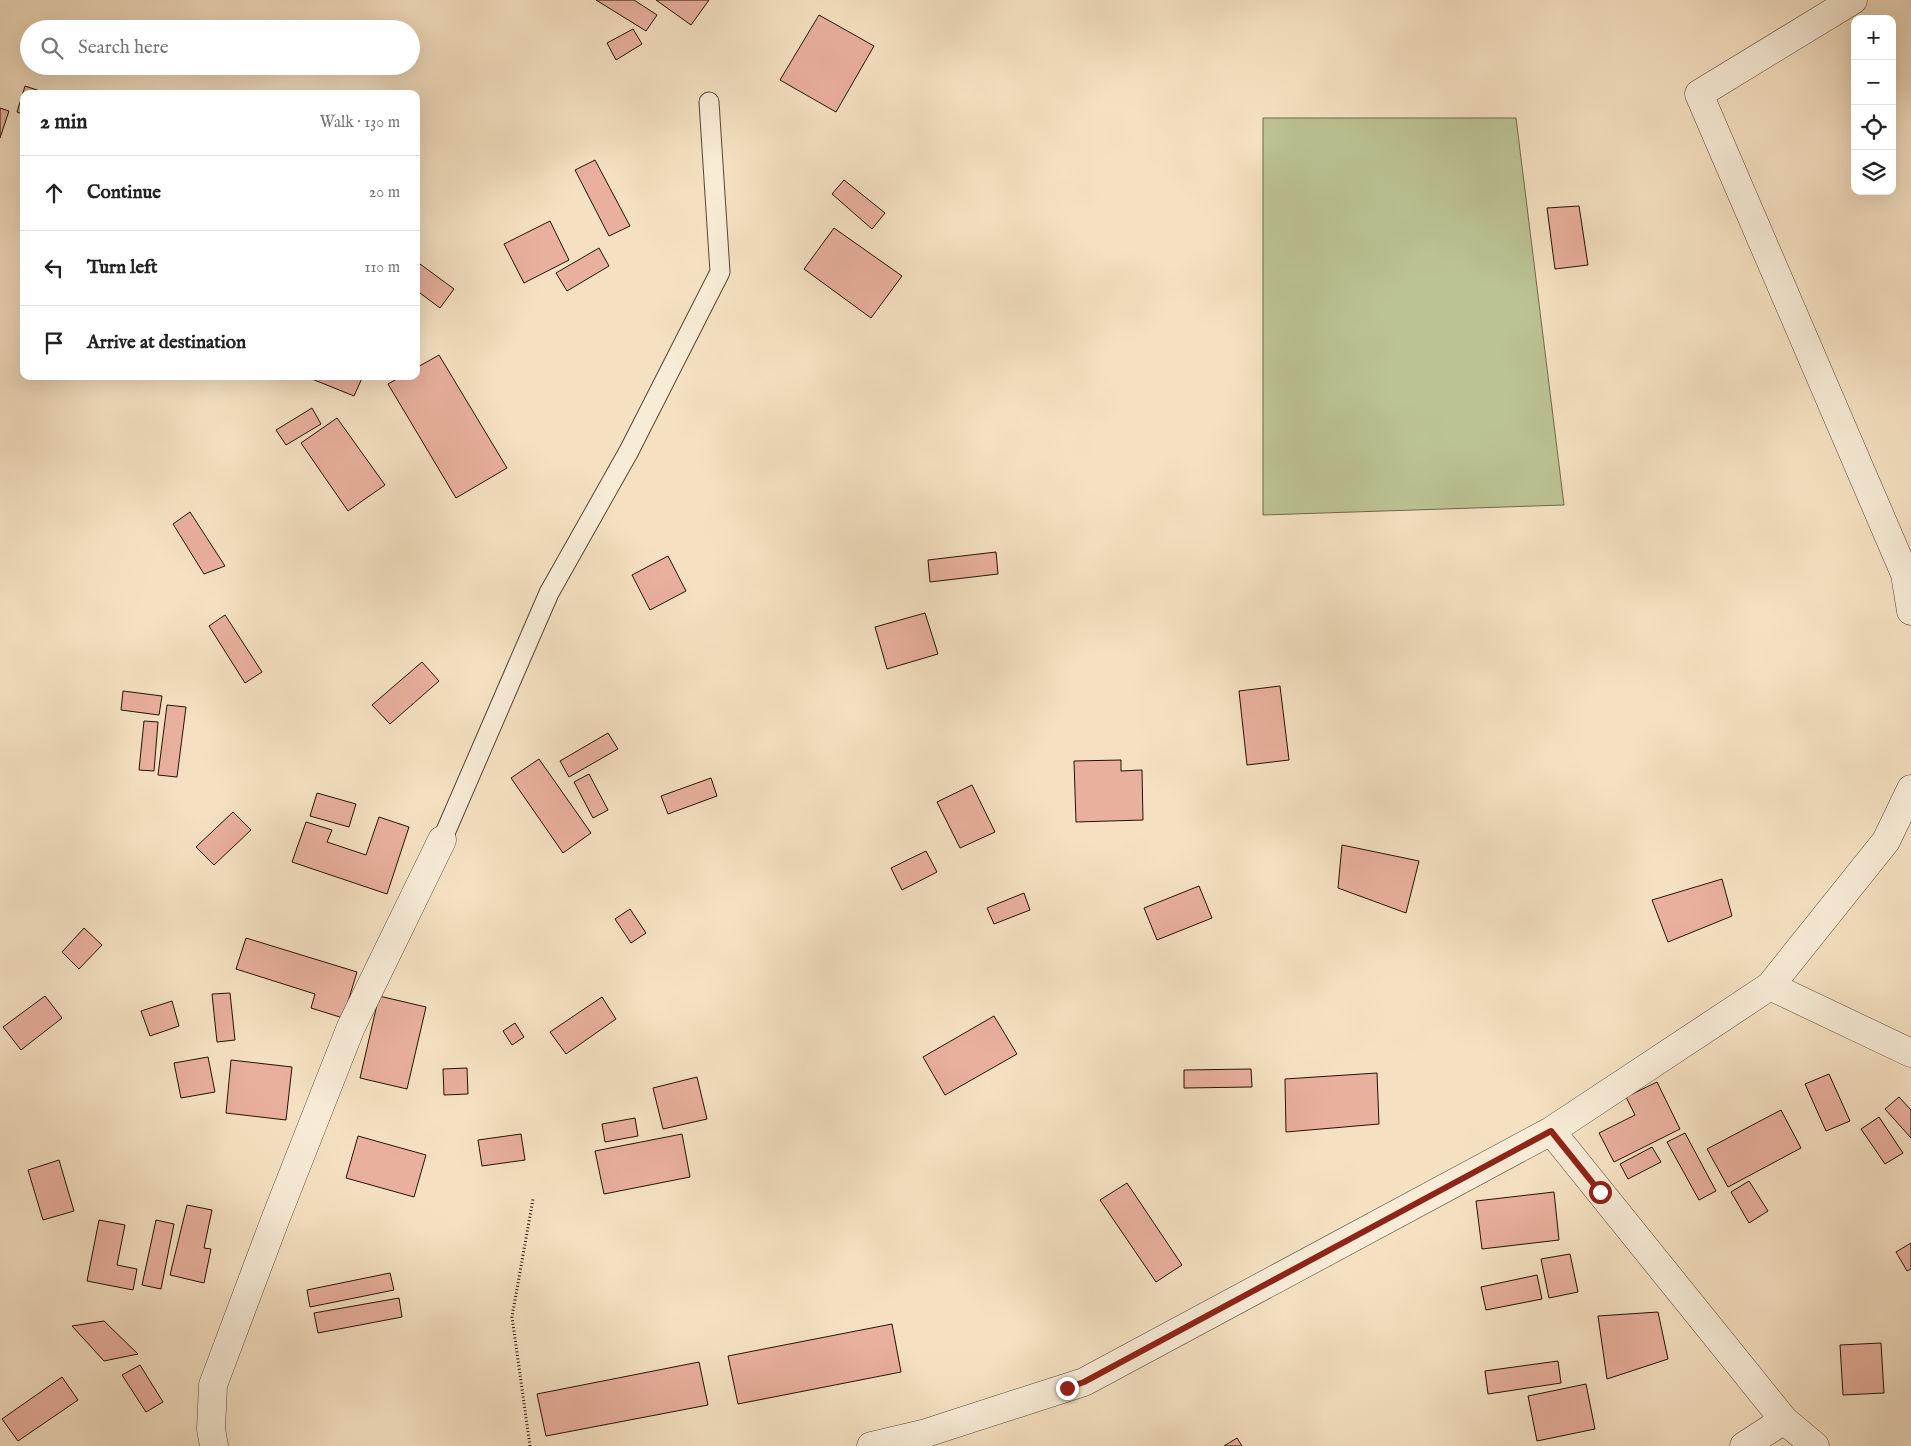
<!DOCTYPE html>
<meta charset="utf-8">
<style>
:root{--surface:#fff;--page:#f2f2f2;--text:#222;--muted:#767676;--line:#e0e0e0}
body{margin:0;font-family:"IM FELL English",serif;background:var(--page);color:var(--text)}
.controls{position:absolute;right:15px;top:15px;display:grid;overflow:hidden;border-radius:10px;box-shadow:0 5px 20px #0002}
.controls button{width:45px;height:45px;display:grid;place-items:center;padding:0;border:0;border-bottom:1px solid var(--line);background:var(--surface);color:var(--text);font:25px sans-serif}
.stop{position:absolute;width:15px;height:15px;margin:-11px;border:4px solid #8f2418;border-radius:50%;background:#fff}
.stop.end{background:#8f2418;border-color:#fff;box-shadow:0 1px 5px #0008}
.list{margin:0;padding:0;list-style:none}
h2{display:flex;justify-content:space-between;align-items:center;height:65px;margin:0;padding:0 20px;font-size:21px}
h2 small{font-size:16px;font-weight:400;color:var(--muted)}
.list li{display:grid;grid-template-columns:32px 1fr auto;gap:15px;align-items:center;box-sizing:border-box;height:75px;padding:0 20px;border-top:1px solid var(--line)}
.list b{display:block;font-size:19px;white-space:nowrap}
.list em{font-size:16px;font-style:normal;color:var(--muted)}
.icon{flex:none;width:28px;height:28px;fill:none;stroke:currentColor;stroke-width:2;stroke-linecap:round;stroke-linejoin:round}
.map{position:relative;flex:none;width:1911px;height:1446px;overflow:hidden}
.search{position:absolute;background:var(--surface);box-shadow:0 5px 20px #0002;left:20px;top:20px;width:400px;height:55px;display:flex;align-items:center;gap:12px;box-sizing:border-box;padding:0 18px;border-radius:28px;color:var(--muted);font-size:19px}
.panel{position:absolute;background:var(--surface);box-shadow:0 5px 20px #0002;left:20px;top:90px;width:400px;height:290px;border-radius:10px}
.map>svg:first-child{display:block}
.green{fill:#bcc393;stroke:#706a4b}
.building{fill:#e9b09e;stroke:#241103}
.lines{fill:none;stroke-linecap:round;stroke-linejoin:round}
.lane-casing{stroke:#584533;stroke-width:21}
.street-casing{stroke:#584533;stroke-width:29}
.path{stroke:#241103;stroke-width:3;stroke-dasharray:1 2.5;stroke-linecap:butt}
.lane{stroke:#f8ecd7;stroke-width:19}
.street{stroke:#f8ecd7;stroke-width:28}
.route{stroke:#8f2418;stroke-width:6}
</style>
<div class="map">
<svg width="1911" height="1446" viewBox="0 0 1911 1446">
<rect width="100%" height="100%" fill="#f5e1c2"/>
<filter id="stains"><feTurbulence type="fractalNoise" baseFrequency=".004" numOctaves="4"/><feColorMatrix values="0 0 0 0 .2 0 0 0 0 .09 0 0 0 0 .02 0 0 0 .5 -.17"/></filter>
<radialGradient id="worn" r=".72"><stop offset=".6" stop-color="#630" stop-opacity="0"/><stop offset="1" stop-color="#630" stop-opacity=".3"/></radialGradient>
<path class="green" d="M1263,118H1516L1564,505L1263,515Z"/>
<path class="building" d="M596,0H634L657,15L646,31Z
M656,0H709L691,25Z
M819,15L874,46L836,112L780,80Z
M633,29L642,44L616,60L607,43Z
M25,86L49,94H24V115L17,112Z
M0,108L9,111L0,138Z
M595,160L630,226L609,236L575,170Z
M844,180L885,213L872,229L832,194Z
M1579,206L1588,265L1555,269L1547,208Z
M550,221L569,260L524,283L504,244Z
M834,228L902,276L871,318L804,269Z
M599,248L609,266L567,291L556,273Z
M416,261L454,289L440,308L416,290Z
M439,355L507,468L456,498L388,384L402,376H416V368Z
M313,376H363L354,396L312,379Z
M312,408L321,424L286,445L276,430Z
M337,418L385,485L348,511L301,443Z
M190,512L225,566L204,574L173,524Z
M996,552L998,574L930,582L928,560Z
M668,556L686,591L650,610L632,575Z
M925,613L938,654L887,669L875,627Z
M225,615L262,672L245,683L209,626Z
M422,662L439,681L390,724L372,705Z
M1280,686L1289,760L1247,765L1239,691Z
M123,691L162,696L159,715L121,710Z
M167,705L186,707L177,777L158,775Z
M144,721L158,722L154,771L139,770Z
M608,733L618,749L569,777L560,761Z
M539,759L591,833L563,853L511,778Z
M1121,760V771L1142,770L1143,820L1076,822L1074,761Z
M589,774L608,810L593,818L574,782Z
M711,778L717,796L668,814L661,796Z
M972,785L995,832L960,848L937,802Z
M317,793L356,804L349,827L310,816Z
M233,812L251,830L214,865L196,847Z
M379,817L409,827L387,894L292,862L306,822L332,830L327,842L366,855Z
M1342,845L1419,861L1406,913L1338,888Z
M926,851L937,872L902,890L891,868Z
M1722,879L1732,916L1668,942L1652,900Z
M1199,886L1212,918L1157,940L1144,908Z
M1024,893L1030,910L994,924L987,908Z
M630,909L646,933L631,943L615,919Z
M84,928L102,945L79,969L62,952Z
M246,938L357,972L343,1018L311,1008L315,994L236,969Z
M230,993L235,1040L217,1042L212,994Z
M45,996L62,1018L21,1050L3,1027Z
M379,996L426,1007L407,1089L360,1078Z
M602,997L616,1019L566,1054L550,1032Z
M172,1001L179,1026L150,1036L141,1011Z
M994,1016L1017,1054L945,1095L923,1057Z
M515,1023L524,1037L512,1045L503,1031Z
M208,1057L215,1092L181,1098L174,1063Z
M231,1060L292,1067L286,1120L226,1113Z
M467,1068L468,1094L444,1095L443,1069Z
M1251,1069L1252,1087L1184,1088V1070Z
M1377,1073L1379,1124L1286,1132L1285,1079Z
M1829,1074L1850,1121L1826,1131L1805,1084Z
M697,1077L707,1119L663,1129L653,1088Z
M1657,1082L1680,1129L1614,1162L1599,1133L1635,1115L1626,1097Z
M1899,1097L1911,1110V1138L1885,1109Z
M1781,1110L1801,1148L1728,1187L1707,1149Z
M1879,1117L1903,1153L1885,1164L1861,1129Z
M635,1118L638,1136L605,1142L602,1124Z
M1685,1133L1716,1191L1699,1200L1667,1142Z
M521,1134L525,1160L482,1166L478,1140Z
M682,1134L690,1177L604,1194L595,1151Z
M358,1136L426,1155L414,1197L346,1178Z
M1652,1147L1661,1162L1628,1179L1620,1164Z
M59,1160L74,1211L43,1220L28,1170Z
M1749,1181L1768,1211L1749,1223L1731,1192Z
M1127,1183L1182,1265L1156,1282L1100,1200Z
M1554,1192L1559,1240L1482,1249L1476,1201Z
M187,1205L212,1210L204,1248L211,1249L204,1283L170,1275Z
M99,1220L125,1225L117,1265L137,1269L133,1290L87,1281Z
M156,1220L174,1224L161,1289L142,1285Z
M1911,1243V1269L1907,1271L1896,1252Z
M1570,1254L1578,1292L1549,1298L1541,1259Z
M390,1273L394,1290L310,1307L307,1290Z
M1537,1275L1542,1299L1486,1310L1481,1287Z
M399,1298L402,1317L318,1333L314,1313Z
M1658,1312L1668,1359L1607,1379L1598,1316Z
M104,1321L138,1354L104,1361L72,1326Z
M892,1324L901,1372L738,1404L728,1356Z
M1881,1343L1884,1393L1843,1395L1840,1345Z
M1558,1361L1561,1383L1488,1394L1485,1371Z
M699,1362L708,1405L546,1436L537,1394Z
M140,1365L163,1402L146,1412L122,1375Z
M62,1377L78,1400L18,1441L2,1419Z
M1586,1384L1595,1429L1537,1441L1528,1396Z
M1237,1438L1242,1446H1224Z"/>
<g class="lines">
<defs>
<path id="lane" d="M442,840L549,593L629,451L720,272L709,102"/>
<path id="street" d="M1853,0L1699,94L1905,574L1911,611
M1770,986L1911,1053
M1551,1131L1784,1420L1815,1446
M214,1446L211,1429L213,1385L275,1220L351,1027L442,840
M871,1446L926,1433L1084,1382L1551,1131L1770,986L1886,841L1911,789
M1744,1446L1784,1420"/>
</defs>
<use href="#lane" class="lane-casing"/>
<use href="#street" class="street-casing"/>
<path class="path" d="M530,1446L512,1317L533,1199"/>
<use href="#lane" class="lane"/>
<use href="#street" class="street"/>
</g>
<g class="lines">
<path class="route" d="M1067,1388L1084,1382L1551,1131L1600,1192"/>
</g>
<rect width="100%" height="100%" filter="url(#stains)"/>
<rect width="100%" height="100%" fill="url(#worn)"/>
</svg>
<div class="controls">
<button>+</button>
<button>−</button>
<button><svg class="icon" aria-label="locate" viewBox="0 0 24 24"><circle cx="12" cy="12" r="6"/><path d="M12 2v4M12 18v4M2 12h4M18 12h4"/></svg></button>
<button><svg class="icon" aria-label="layers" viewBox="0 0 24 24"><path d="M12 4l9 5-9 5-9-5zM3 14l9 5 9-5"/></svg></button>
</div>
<div class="stop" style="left:1600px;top:1192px"></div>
<div class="stop end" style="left:1067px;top:1388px"></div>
<div class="search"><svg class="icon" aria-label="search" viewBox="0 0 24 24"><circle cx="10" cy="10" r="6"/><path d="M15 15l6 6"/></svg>Search here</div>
<section class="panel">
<h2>2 min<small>Walk · 130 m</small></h2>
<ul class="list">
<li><svg class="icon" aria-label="ahead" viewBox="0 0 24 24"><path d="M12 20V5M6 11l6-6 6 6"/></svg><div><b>Continue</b></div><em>20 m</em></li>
<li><svg class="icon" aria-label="left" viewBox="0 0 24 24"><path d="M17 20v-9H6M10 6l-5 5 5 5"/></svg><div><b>Turn left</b></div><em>110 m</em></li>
<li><svg class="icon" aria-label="arrive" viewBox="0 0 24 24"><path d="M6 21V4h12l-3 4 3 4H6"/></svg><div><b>Arrive at destination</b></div></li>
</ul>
</section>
</div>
